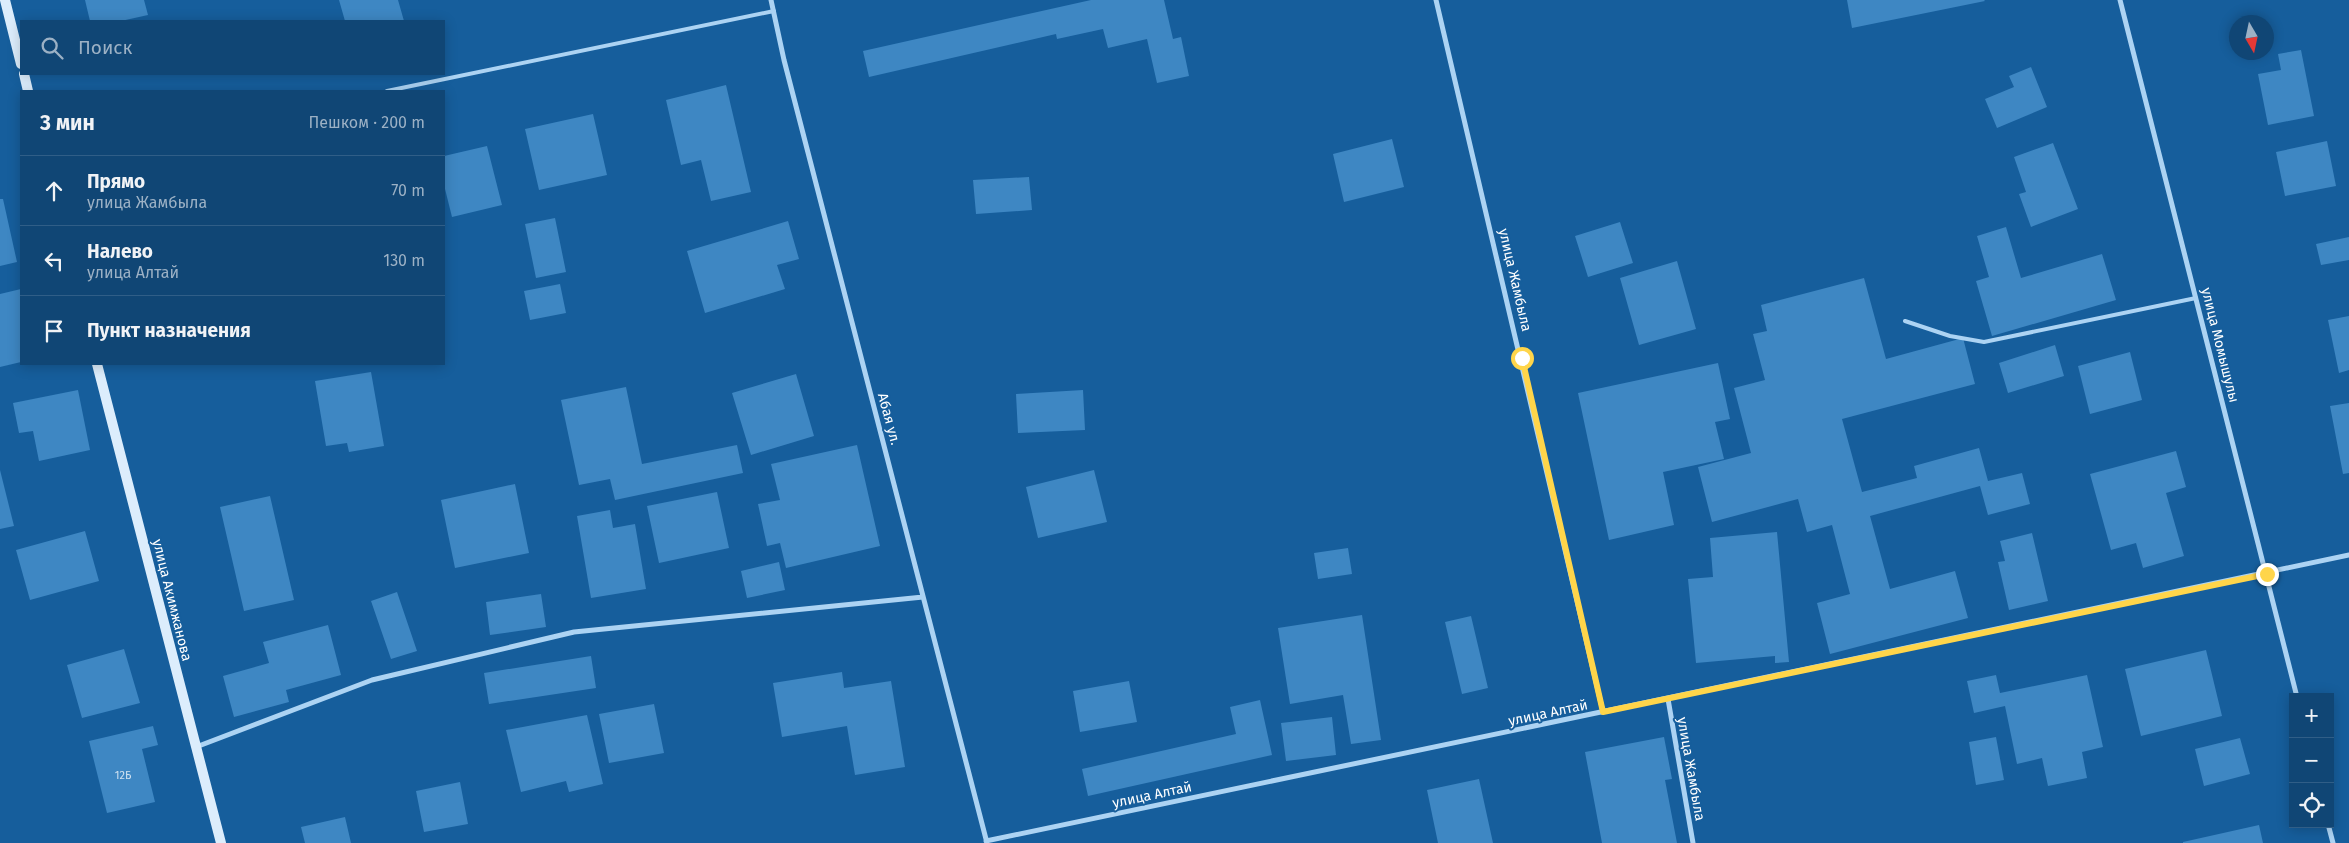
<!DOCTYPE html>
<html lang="ru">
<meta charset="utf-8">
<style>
:root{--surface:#104675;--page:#194d7a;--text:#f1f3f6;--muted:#9cb1c5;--line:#305e87}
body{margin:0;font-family:"Fira Sans",sans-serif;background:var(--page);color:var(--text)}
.controls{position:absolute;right:15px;bottom:15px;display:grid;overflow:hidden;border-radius:0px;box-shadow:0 2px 12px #0003}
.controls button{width:45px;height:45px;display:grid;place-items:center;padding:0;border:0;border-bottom:1px solid var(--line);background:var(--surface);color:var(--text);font:25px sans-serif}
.compass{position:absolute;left:2229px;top:15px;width:45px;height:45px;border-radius:50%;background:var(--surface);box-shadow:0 2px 12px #0003;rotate:171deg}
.stop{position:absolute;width:15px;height:15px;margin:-11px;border:4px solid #ffd54a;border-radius:50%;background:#fff}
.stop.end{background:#ffd54a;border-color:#fff;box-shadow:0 1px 5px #0008}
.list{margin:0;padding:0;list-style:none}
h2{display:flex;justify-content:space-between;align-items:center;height:65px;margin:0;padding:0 20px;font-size:21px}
h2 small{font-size:16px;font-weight:400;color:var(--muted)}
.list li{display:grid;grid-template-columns:32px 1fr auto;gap:15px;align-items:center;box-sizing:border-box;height:70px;padding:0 20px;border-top:1px solid var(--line)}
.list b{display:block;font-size:19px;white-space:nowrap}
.list p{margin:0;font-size:16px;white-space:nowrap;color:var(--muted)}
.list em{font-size:16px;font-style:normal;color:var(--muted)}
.icon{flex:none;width:28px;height:28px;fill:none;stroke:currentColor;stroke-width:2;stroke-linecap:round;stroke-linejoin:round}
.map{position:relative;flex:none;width:2349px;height:843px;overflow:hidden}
.search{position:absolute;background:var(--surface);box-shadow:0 2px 12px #0003;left:20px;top:20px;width:425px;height:55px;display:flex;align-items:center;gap:12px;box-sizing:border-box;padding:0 18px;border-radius:0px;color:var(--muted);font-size:19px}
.panel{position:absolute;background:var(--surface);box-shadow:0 2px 12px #0003;left:20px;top:90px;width:425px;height:275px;border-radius:0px}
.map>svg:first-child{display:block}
.building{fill:#3e87c3}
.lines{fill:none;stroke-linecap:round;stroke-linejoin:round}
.lane{stroke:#acd3f3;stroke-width:4}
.street{stroke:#acd3f3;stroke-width:5}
.secondary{stroke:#dcedfc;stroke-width:10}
.route{stroke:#ffd54a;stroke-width:6}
.labels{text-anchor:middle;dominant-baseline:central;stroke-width:4;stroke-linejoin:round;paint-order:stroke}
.number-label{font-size:11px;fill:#cfe1f0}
.street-label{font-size:14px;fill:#fff;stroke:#165e9c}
</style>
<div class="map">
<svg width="2349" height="843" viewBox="0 0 2349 843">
<rect width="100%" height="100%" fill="#165e9c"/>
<path class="building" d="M85,0H144L148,15L121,21H90Z
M339,0H398L404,21H345Z
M1091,0H1164L1173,39L1181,37L1189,76L1157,83L1147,39L1108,48L1103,29L1057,39L1056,34L869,77L863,51Z
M1847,0H1984L1985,1L1852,28Z
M2301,50L2314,116L2268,125L2258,74L2281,70L2278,54Z
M2031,67L2047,107L1997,128L1985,99L2014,87L2009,76Z
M726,85L751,192L711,201L701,160L681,165L666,100Z
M593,114L607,175L539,190L525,129Z
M1392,139L1404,187L1344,202L1333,154Z
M2327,141L2336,186L2285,196L2276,152Z
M2053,143L2078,209L2031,227L2019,194L2026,192L2014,157Z
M487,146L502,205L452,217L444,185V156Z
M1029,177L1032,210L976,214L973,180Z
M0,199H3L17,262L0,266Z
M555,218L566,272L536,278L525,224Z
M788,221L799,259L777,265L785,289L705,313L687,251Z
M1620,222L1633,263L1588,277L1575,236Z
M2006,227L2021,278L2102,254L2116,300L1992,336L1976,281L1989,277L1977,236Z
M2349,237V260L2321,265L2316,244Z
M1677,261L1696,329L1639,345L1620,278Z
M1864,278L1886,359L1963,338L1975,384L1842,419L1862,492L1917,478L1914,466L1979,448L1988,481L2022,473L2030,504L1988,515L1980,486L1870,516L1890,589L1955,571L1968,618L1830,654L1817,603L1850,594L1832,525L1807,532L1798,499L1712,522L1698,467L1751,453L1734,388L1765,380L1753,334L1767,331L1761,305Z
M560,284L566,313L530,320L524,291Z
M21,289V362L0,367V294Z
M2349,316V370L2339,373L2328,320Z
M2055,345L2064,376L2008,393L1999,363Z
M2130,352L2142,400L2090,414L2078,366Z
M1718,363L1730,419L1715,422L1724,459L1663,472L1674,525L1609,540L1578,393Z
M371,372L384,446L349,452L347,443L326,446L315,381Z
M796,374L814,436L751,455L732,393Z
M626,387L642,464L737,445L743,473L615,500L610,479L579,485L561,400Z
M78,390L90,450L39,461L33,431L19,433L13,403Z
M1083,390L1085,430L1018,433L1016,394Z
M2349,403V473L2343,474L2330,406Z
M857,445L880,546L786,568L780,543L767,546L758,504L780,500L771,464Z
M2176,451L2186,487L2166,493L2184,556L2143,568L2136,543L2111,550L2090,474Z
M0,470L14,526L0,529Z
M1094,470L1107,522L1038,538L1026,487Z
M515,484L529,553L455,568L441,500Z
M717,492L729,548L659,563L647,506Z
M270,496L294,600L244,611L220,507Z
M610,510L613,528L635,524L646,589L591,598L577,516Z
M85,531L99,581L30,600L16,550Z
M1777,532L1789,662L1775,663V656L1696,663L1688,579L1713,577L1710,538Z
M2032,533L2048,601L2009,610L1998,562L2005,561L2000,541Z
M1348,548L1352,574L1318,579L1314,553Z
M779,562L785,590L747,598L741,571Z
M397,592L417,651L391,659L371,601Z
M541,594L546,627L490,635L486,602Z
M1362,615L1381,740L1351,744L1343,695L1290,704L1278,628Z
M1471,616L1488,688L1462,694L1445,622Z
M328,625L341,675L286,690L289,702L234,717L223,676L269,663L263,642Z
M124,649L140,703L82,718L67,665Z
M2206,650L2222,716L2141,736L2125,669Z
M591,656L596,688L489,704L484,673Z
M842,672L844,688L891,681L905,767L855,775L847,726L782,737L773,683Z
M1996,675L2000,693L2087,675L2103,747L2082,752L2087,778L2048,786L2042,758L2017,764L2005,706L1974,713L1967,681Z
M1129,681L1137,722L1080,732L1073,691Z
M1260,700L1272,755L1088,796L1082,769L1236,734L1230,707Z
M654,704L664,753L609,763L599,714Z
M587,715L603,784L569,792L566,781L521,792L506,730Z
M1332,717L1336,755L1286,761L1281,723Z
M153,726L158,745L142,749L155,802L107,813L89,741Z
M1664,737L1672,779L1665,780L1677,843H1602L1585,752Z
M1996,737L2004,780L1976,785L1969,742Z
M2240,738L2250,774L2204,786L2195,749Z
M1479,779L1493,843H1438L1427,790Z
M460,782L468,824L424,832L416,791Z
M345,817L351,843H305L301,827Z
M2259,825L2263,843H2183V842Z"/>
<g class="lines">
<path class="lane" d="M387,91L774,11
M1905,321L1950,336L1984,342L2196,298"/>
<path class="street" d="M771,0L784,60L987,843
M1436,0L1603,712
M2120,0L2297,697
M1668,699L1693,843
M196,747L372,680L574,632L923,597
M2328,824L2333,843
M986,841L2349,555"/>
<path class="secondary" d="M5,0L21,64
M24,74L28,91
M97,364L221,843"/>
</g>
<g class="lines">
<path class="route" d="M1522,358L1603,712L2267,574"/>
</g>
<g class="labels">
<g class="number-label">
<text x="123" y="775">12Б</text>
</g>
<g class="street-label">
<text transform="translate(1515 280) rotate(77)">улица Жамбыла</text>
<text transform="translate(2220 345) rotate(76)">улица Момышулы</text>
<text transform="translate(889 419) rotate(75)">Абая ул.</text>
<text transform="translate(172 600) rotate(76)">улица Акимжанова</text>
<text transform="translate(1548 713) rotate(-12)">улица Алтай</text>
<text transform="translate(1691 769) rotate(80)">улица Жамбыла</text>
<text transform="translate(1152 795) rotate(-12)">улица Алтай</text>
</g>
</g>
</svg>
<div class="controls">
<button>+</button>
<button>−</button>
<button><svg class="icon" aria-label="locate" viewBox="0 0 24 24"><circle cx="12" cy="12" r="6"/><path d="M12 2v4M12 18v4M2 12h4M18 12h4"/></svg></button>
</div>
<svg class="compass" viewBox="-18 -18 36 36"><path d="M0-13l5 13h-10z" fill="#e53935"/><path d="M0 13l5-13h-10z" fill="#9cb1c5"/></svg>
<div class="stop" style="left:1522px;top:358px"></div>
<div class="stop end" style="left:2267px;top:574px"></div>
<div class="search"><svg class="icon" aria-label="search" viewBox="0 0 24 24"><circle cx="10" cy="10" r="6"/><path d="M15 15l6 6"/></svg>Поиск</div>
<section class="panel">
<h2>3 мин<small>Пешком · 200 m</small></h2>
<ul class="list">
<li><svg class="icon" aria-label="ahead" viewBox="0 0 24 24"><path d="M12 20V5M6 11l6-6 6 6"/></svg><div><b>Прямо</b><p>улица Жамбыла</p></div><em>70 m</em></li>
<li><svg class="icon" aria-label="left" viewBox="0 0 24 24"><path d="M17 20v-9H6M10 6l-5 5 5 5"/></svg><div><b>Налево</b><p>улица Алтай</p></div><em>130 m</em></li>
<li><svg class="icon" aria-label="arrive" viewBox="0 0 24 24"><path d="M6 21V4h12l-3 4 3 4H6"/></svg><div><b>Пункт назначения</b></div></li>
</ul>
</section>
</div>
